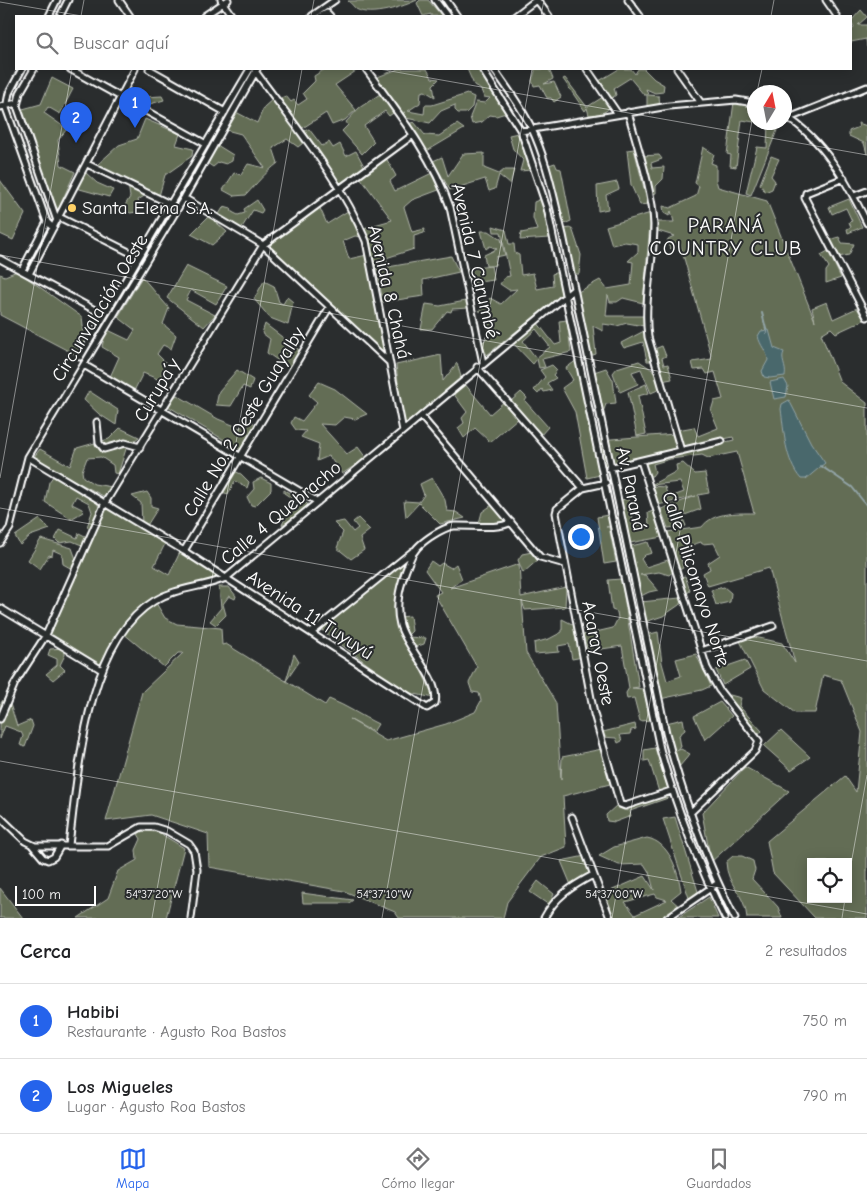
<!DOCTYPE html>
<html lang="es">
<meta charset="utf-8">
<style>
:root{--surface:#fff;--page:#f2f2f2;--text:#202124;--muted:#757577;--line:#e0e0e0;--accent:#2563eb}
body{margin:0;font-family:"Comic Neue",sans-serif;background:var(--page);color:var(--text)}
.controls{position:absolute;right:15px;bottom:15px;display:grid;overflow:hidden;border-radius:0px;box-shadow:0 2px 12px #0003}
.controls button{width:45px;height:45px;display:grid;place-items:center;padding:0;border:0;border-bottom:1px solid var(--line);background:var(--surface);color:var(--text);font:25px sans-serif}
.compass{position:absolute;left:747px;top:85px;width:45px;height:45px;border-radius:50%;background:var(--surface);box-shadow:0 2px 12px #0003;rotate:10deg}
.scale{position:absolute;left:15px;bottom:12px;width:81px;box-sizing:border-box;padding-left:5px;border:2px solid #fff;border-top:0;font-size:14px;line-height:18px;white-space:nowrap;color:#fff;-webkit-text-stroke:4px #2a2d2e;paint-order:stroke}
.you{position:absolute;left:580px;top:536px;width:18px;height:18px;margin:-12px;border:4px solid #fff;border-radius:50%;background:#1a73e8;box-shadow:0 0 0 8px #1a73e833}
.badge{display:grid;place-items:center;width:32px;height:32px;border-radius:50%;background:var(--accent);color:#fff;font-size:16px;font-weight:700}
.pin{position:absolute;translate:-50% -41px;filter:drop-shadow(0 1px 2px #0008)}
.pin::after{content:'';position:absolute;top:26px;width:18px;height:15px;background:inherit;clip-path:polygon(0 0,100% 0,50% 100%)}
.list{margin:0;padding:0;list-style:none}
h2{display:flex;justify-content:space-between;align-items:center;height:65px;margin:0;padding:0 20px;font-size:21px}
h2 small{font-size:16px;font-weight:400;color:var(--muted)}
.list li{display:grid;grid-template-columns:32px 1fr auto;gap:15px;align-items:center;box-sizing:border-box;height:75px;padding:0 20px;border-top:1px solid var(--line)}
.list b{display:block;font-size:19px;white-space:nowrap}
.list p{margin:0;font-size:16px;white-space:nowrap;color:var(--muted)}
.list em{font-size:16px;font-style:normal;color:var(--muted)}
.icon{flex:none;width:28px;height:28px;fill:none;stroke:currentColor;stroke-width:2;stroke-linecap:round;stroke-linejoin:round}
.map{position:relative;flex:none;width:867px;height:918px;overflow:hidden}
.search{position:absolute;background:var(--surface);box-shadow:0 2px 12px #0003;left:15px;right:15px;top:15px;height:55px;display:flex;align-items:center;gap:12px;box-sizing:border-box;padding:0 18px;border-radius:0px;color:var(--muted);font-size:19px}
.sheet{height:215px;background:var(--surface)}
nav{display:flex;justify-content:space-around;align-items:center;box-sizing:border-box;height:70px;border-top:1px solid var(--line);background:var(--surface);font-size:14px;color:var(--muted)}
nav a{display:grid;justify-items:center;gap:2px}
nav .on{color:var(--accent)}
.map>svg:first-child{display:block}
.green{fill:#636d54;stroke:#b1b6aa;fill-rule:evenodd}
.water{fill:#49676c;stroke:#92a4a7}
.lines{fill:none;stroke-linecap:round;stroke-linejoin:round}
.stream{stroke:#92a4a7;stroke-width:2}
.minor-casing{stroke:#fff;stroke-width:9}
.minor{stroke:#2a2d2e;stroke-width:5}
.ticks{fill:none;stroke:#fff;stroke-width:1;stroke-opacity:0.45}
.poi-dot{fill:#ffd166;stroke:#2a2d2e;stroke-width:2}
.labels{text-anchor:middle;dominant-baseline:central;stroke-width:4;stroke-linejoin:round;paint-order:stroke}
.poi-label{font-size:19px;fill:#fff;stroke:#2a2d2e;text-anchor:start}
.street-label{font-size:19px;fill:#fff;stroke:#2a2d2e}
.neighbourhood-label{font-size:20px;letter-spacing:1px;fill:#fff;stroke:#2a2d2e}
.ticks-label{font-size:12px;text-anchor:middle;fill:#fff;stroke:#2a2d2e;stroke-width:4;stroke-linejoin:round;paint-order:stroke}
</style>
<div class="map">
<svg width="867" height="918" viewBox="0 0 867 918">
<rect width="100%" height="100%" fill="#2a2d2e"/>
<filter id="ink" filterUnits="userSpaceOnUse"><feTurbulence type="fractalNoise" baseFrequency=".02" numOctaves="2"/><feDisplacementMap in="SourceGraphic" scale="10" xChannelSelector="R" yChannelSelector="G"/><feConvolveMatrix kernelMatrix="1 2 1 2 8 2 1 2 1" color-interpolation-filters="sRGB"/></filter>
<g filter="url(#ink)">
<path class="green" d="M417,0C405,6 370,18 356,9C354,7 351,3 348,1Z
M420,0H428L442,16H431V14L423,16L417,3Z
M861,10L867,17L858,25H867V47L866,39L851,42V31L854,28L851,21Z
M325,69H359L335,85L356,110L345,120L332,125L326,113L301,129L278,99L286,96L291,102L294,100L298,105L307,99L303,93L315,81L314,76Z
M398,69H427L432,78L439,79L433,85L435,97L425,91L421,92L420,103L408,111L424,114L425,105H432L467,94L474,97L472,107L466,113H458L455,110V105L441,111L430,123L406,118L402,115L406,111L399,116L396,111L389,116L385,111L364,126L374,142L362,154L342,131L348,125L346,122L359,108L383,92L375,78Z
M467,69H478L506,113L496,116L490,115L482,122L472,124L470,117L476,102L485,103L490,98L484,97L481,90L474,85Z
M534,69H549L553,79L544,84L554,82L561,97L554,102L551,98H547L540,85L534,86L532,81L535,71Z
M619,69H631L635,74L638,69H644L654,79L664,85L663,92L655,93L646,89L648,95L659,96L660,106H647V95H644L630,78L614,88L616,95L609,100L599,81Z
M52,78L73,89L60,114L48,107L44,113L67,129L58,140L61,165L75,172L57,212L19,110L41,104Z
M565,78L587,107L603,97L611,106C605,114 598,114 589,115L587,108L585,111L563,79Z
M139,88L145,97L162,96L164,100L143,106L129,100Z
M274,98L298,132L296,133L303,143L298,147L287,139L273,148L278,163C265,173 257,183 246,195L234,196L223,190L234,173L241,175L248,164L265,168L241,134L226,130L234,111L257,123L264,107Z
M734,102L749,106L754,114V122L742,120L736,167L730,166L731,155L727,154Z
M145,119L180,134L176,145L193,149L192,156L165,175L159,196L97,165L119,145L137,139Z
M414,122L425,135L439,136L457,124L464,129L427,151L408,124Z
M768,123H780L751,195L746,193L757,147L767,148Z
M858,123L867,126V154L864,143L849,136V131L859,127Z
M309,129L322,146L329,142L333,148L340,144L346,156L356,151L364,166L341,185L302,132Z
M518,133L531,170L520,171L523,160L513,149L509,135Z
M217,145L233,155L232,161L226,164L219,162L213,167L207,163Z
M703,147L714,154L711,163L716,165V180L718,187L767,201L815,321L812,308L827,302L833,319L857,308L864,320L836,333L831,328L821,334L840,382L867,403V918H815L773,873L767,841L845,776L856,792L862,732L841,680L823,675L815,713H795L764,689L736,633L782,643L795,663L769,568L708,586L703,573L710,569L708,563L720,555L714,543L702,544L701,542L682,548L683,554L681,558L683,568L679,570L680,577L685,576L690,591L684,595L667,532L702,527C713,512 736,513 754,513L737,452L708,458L702,455L670,459L653,464L655,472L652,476H648L644,461L734,440L733,437L683,448L677,430L694,427L698,436L718,428L711,411L714,401L723,399L715,372L707,374L704,369L694,370L692,362L712,359L679,240V245L671,249L667,244L668,239L674,236L658,231L654,222H674L671,211L669,216L664,213L663,206L670,208L696,196L699,186L695,183ZM811,862H848V899H811Z
M634,149L648,204L640,205L631,185L627,150Z
M484,153V168L499,174L504,170H514L510,184L499,175L495,189L489,191L485,179L450,190L433,161L442,157L448,176L463,154Z
M659,155L662,159L651,163L652,168L664,167L663,179L656,186V193L650,195L641,156Z
M771,156L779,159L771,176L775,181L772,189L765,192L760,184Z
M386,158L396,176L390,181L395,191L434,172L444,188L412,200L404,207L412,232L425,229L424,233L414,236V249L386,258L388,267L451,256L459,272L423,280L424,296L383,302L377,270L364,228L392,220L360,177Z
M555,163L557,168L561,169L571,221L562,225L546,166Z
M85,172L97,183L113,190L109,197L76,188Z
M0,180L25,214L13,240L0,234Z
M617,182L619,189L606,195L608,209L598,211L597,186Z
M128,184L146,195L138,200L140,206L137,212L130,213L124,207L130,197Z
M541,199L544,203L549,238L520,240L521,233L537,230L533,218L534,202Z
M849,199L862,227L848,233L847,229L851,227L849,222L852,221L846,208L832,214L829,207Z
M257,200L263,210L261,213L253,210L241,229L218,216L224,206L231,208L232,212L238,215L245,213L244,209Z
M319,206L327,224L351,209L362,237L355,236L343,241L349,259L367,255L387,356L266,247Z
M651,213L643,303L623,298L617,302H610L608,295L606,316H646L644,326L627,323L617,326L603,324V331L593,326L596,354L590,356L577,303L578,292L600,280L607,289L631,285L633,262L628,261L638,252V244L625,242L612,245L606,226Z
M209,216L227,232L212,245L191,234Z
M493,226L506,230L509,244H514L515,253L519,255L521,275L533,273L537,289L553,286L552,274L558,272L561,295L487,355L481,344L492,333L486,323L495,319L491,318L492,312L479,311L490,298L501,304L517,289L509,290L500,284L505,277L510,276L501,232H494Z
M572,228L581,255L579,274H570L562,229Z
M481,231H489L501,239L505,255L496,257L495,265L491,266L494,280L471,283L467,269L491,266H486L484,255L497,249L490,246L486,249Z
M839,237L842,243L854,244L849,255L838,257L828,240Z
M828,251L841,278L826,283V271L829,267L821,255Z
M186,266L227,286L216,304L191,290L186,300L215,315L204,327L167,298Z
M17,271L82,317L85,344L76,355L0,315V274L5,276Z
M142,277L169,308L163,324L176,335L171,349L163,345L157,354L166,363L160,380L143,373L134,391L110,377L119,357L102,347L106,329L129,340L135,330L118,317Z
M264,281L274,286L279,302L283,304L287,297L293,302L288,325L270,318L254,299Z
M470,300L469,308L452,309L451,312L447,311L432,329H421L426,304L440,306Z
M567,320L571,352L542,359L545,367L539,368L537,359L533,364L511,341L537,322L555,345L561,343L559,321ZM536,329L550,347L536,358L523,341Z
M265,324L299,350L289,368L267,353L270,339L262,333Z
M644,331L652,361H647L643,342L624,348L621,343Z
M662,346L666,356L662,358L664,365L668,364L672,379L661,381L652,350Z
M441,355L443,381L457,363L461,377L403,426L396,365Z
M577,360L600,475L587,478L575,412L562,388L573,380L566,368Z
M639,361L657,373L660,389L651,393L641,369L632,372L638,384L620,392L613,373L617,368Z
M552,365L557,370L553,375L556,378L547,383L552,390L544,392L542,389L538,394L534,390L545,377L540,370Z
M606,368L613,380L616,403L606,404L601,418L594,372Z
M237,370L253,380L250,389L243,386L231,406L216,405L219,391Z
M319,382L335,389L367,414L355,419L344,417L335,425L320,424L347,454L358,447L366,458L342,474L329,456L317,461L319,444L301,437L306,431L296,430L291,423L294,417L302,421L317,402L309,395Z
M464,383L490,414L506,400L518,418L490,442L475,428L464,438L458,428L464,423L462,418L467,412L453,393Z
M646,384L649,393L638,396L646,434L637,436L628,392Z
M89,391L118,410L116,425L99,414L84,400Z
M521,392L527,398L525,401L548,427L540,436L511,401Z
M177,395L218,419L240,428L250,420L257,426L241,450L166,405Z
M120,428L139,437L127,446L118,474L114,473L113,465L101,457L87,458L82,471L83,477L94,484L112,487L107,498L33,458L40,449L70,466L77,448L109,439Z
M675,434L678,448L603,466L599,440Z
M683,463L695,474L705,473L709,493L698,495L701,509L682,516L686,526L668,528L661,509L696,496L658,505L652,486L665,487L668,498L684,492L680,482L651,485L677,471L676,465Z
M232,470L241,474L249,482L247,488L235,481L228,494L222,492L220,485L222,477Z
M54,475L97,502L101,513L91,529L87,527L92,512L89,503L76,496L72,504L82,509L83,512L71,519L45,502L49,482Z
M261,478L271,483V490L255,506L251,505L247,497L254,489L253,482Z
M432,478L445,500L447,511L456,512L465,518L440,524L419,503L406,517L404,501L419,502L424,495L420,484Z
M284,490L309,505L300,514L282,525L289,510L297,508L293,499L284,493Z
M147,492L151,498V506L158,508L146,527L142,524L141,503L132,496Z
M628,499L633,519L637,525H649L648,513L655,510L662,537L630,543L619,500Z
M492,505L506,523H479L482,512Z
M106,506L167,540L154,566L169,575L180,552L221,578L162,593L126,622L100,664L48,632Z
M608,515L610,526L606,527H609L616,562L604,564L597,517Z
M358,518L370,530L360,538L364,550L351,559L337,548L343,532L334,523L344,521L353,532L358,528L353,522Z
M40,519L50,529L30,536L20,545L15,536Z
M60,530L77,538L79,533L87,537L84,546L72,541L59,543L55,539Z
M41,539L72,548L77,562L72,569L63,564L62,554L53,550L52,556L49,555L40,569L28,560Z
M648,542L652,553L645,555L641,559L646,567L671,559L674,571L669,575L659,572L640,575H645L658,590L649,592L641,596L634,575L631,546Z
M532,552L540,558L523,573L518,560L522,554Z
M407,557L396,591L398,614L399,617L410,616L412,631L406,637L426,638L424,644L412,648L409,638H406L434,698L405,692L319,628Z
M431,561L438,566L442,563L451,568L456,564L462,579L450,588L519,564L521,597L566,587L565,607L525,610L522,601L526,653L556,703L561,780L562,757L602,749L610,784L563,796L566,847L541,857L507,902L503,918H399L395,912L344,891L209,867L208,834L151,815L106,821L142,692L183,653H178L164,667L123,633L140,615L156,603L165,618L177,624L221,628L222,645L226,644L286,681L294,654L299,662L286,681L325,705L329,699C347,706 361,716 378,724L373,732L349,719L386,741L446,724L475,712L481,701L479,693L472,692L469,683L477,667L435,595L441,592L425,570Z
M621,579L639,687L632,688L643,689L651,720L640,721L634,698L627,699L626,693L629,688L622,646L588,651L583,635L613,628L618,618L617,612L612,610L608,580Z
M219,587H229L236,596L235,599L229,596L223,604L226,615L216,625L210,621L221,608Z
M724,587L731,593L730,602L716,605L711,590Z
M680,598L682,603L663,616L645,622L641,602Z
M562,619L574,625L583,657L572,659L569,644L558,646L559,652L535,654L534,643L549,639L562,632Z
M658,632L662,663L667,681L681,676L676,659L696,654L711,686L702,690L660,699L646,635Z
M65,648V655L60,665L65,670L53,680L46,674L57,665V659L48,655L50,649Z
M745,660L750,669L723,685L716,670Z
M730,695L741,698L739,706L762,731L754,740L722,697Z
M4,699L10,704L17,726L31,720L33,726L25,747L20,745L23,736L21,732L5,726L0,739V704Z
M720,702L732,716L705,740L694,716Z
M683,719L685,730L679,735L681,747L676,751L681,749L690,754L679,767L666,723Z
M635,724L636,729L631,730L630,734L620,735L622,741L618,743L616,738L603,737V732Z
M781,730L810,757L791,770L764,746Z
M655,748L668,789L659,792L649,760L644,761V750Z
M745,767L789,791L711,862L702,813Z
M667,794L668,798L630,811L631,816L615,822L607,821L606,815L617,805L628,811L627,807Z
M675,817L700,898H689L663,819Z
M143,831L158,832L184,848L166,918H78L108,898L118,871L137,860L136,850L141,839L138,834Z
M647,838C669,842 678,870 681,891L671,899L682,909L668,918H611L601,895L645,876L654,890L649,872L644,864L619,865L599,856L614,847ZM655,894L657,897L667,900L635,915L625,902Z
M585,856L591,875L571,885L561,861Z
M733,856H742L753,861L755,870L752,879L778,907L782,918H747C745,892 727,887 726,862Z
M538,881L554,894L549,905L530,892Z
M0,888L23,918H0Z
M302,893L353,900L349,903H303Z
M709,897L718,918H677Z"/>
<path class="water" d="M769,330L774,348L784,352C780,360 787,367 785,376L770,378L764,377L762,371L768,360C767,351 760,346 758,336L761,331Z
M784,379L788,386L786,397L774,399L770,382Z
M789,400L811,443L825,463L806,479H801C785,461 784,431 781,409L782,404Z"/>
<g class="lines">
<path class="stream" d="M762,313L767,333
M821,466L852,487L867,506"/>
<defs>
<path id="minor" d="M119,0L130,16
M221,0L232,16
M435,0L447,16
M446,0L457,16
M537,0L549,16
M628,0L640,16
M826,0L837,16
M49,16L57,0
M60,16L68,0
M204,16L228,0
M312,16L335,0
M321,16L327,13L330,16
M515,16L536,0
M22,69L9,93L6,108L47,222L53,228
M34,69L20,93L17,106L57,221
M70,69L206,144
M149,69L225,112
M366,69C398,113 432,155 450,207L483,363
M482,69L521,131L547,208L660,749C676,807 698,864 725,918
M494,69C507,88 521,106 531,127C547,160 554,199 563,235L666,733C683,797 705,859 735,918
M587,69L618,114
M677,69L701,103
M255,71C295,126 340,178 366,241L403,431
M0,107L17,103
M628,112C637,145 653,192 654,225C654,262 643,300 648,337L681,451
M784,115C824,140 847,182 867,223
M789,118L867,87
M521,131L669,106L736,100L754,103
M87,164L170,204
M844,178L806,193L805,198L867,317
M854,196L867,191
M184,198L263,245L389,362
M59,217L139,257
M0,259L104,315
M22,270L47,222
M29,274L135,69
M80,357L250,69
M84,365L318,502
M477,367L583,488
M421,416L540,557L565,564
M97,422L99,443L104,449L125,443L140,447
M28,457L184,551L427,708L435,703C441,680 406,648 400,625C394,603 401,582 409,562C413,550 420,544 430,537C438,532 445,527 454,526C469,525 499,530 511,522
M641,461L707,668L719,690L759,741L755,751L690,813
M609,468L722,441
M606,483L583,488L557,509L556,513L594,714L620,804L625,806L671,791
M0,543L10,528L28,457L184,198L257,69
M184,551L329,308
M0,608L102,670
M311,633L413,551
M701,651L773,626
M0,719L15,683L46,635L105,503L263,245L413,135
M0,817L25,841L35,846H108L141,827H154L167,831L189,844L194,851L197,870L191,918
M572,817L610,918
M32,845L43,858L48,860L54,857L61,845
M69,845C78,773 86,642 154,601C177,587 202,588 226,578L573,290
M544,918C555,897 572,886 593,875
M667,918L718,883"/>
</defs>
<use href="#minor" class="minor-casing"/>
<use href="#minor" class="minor"/>
</g>
</g>
<path class="ticks" d="M0,2L82,16M81,16L84,0M311,16L314,0M541,16L544,0M771,16L774,0M379,69L867,155M757,92L762,69M0,255L867,408M0,478L72,69M0,508L867,661M0,761L867,914M848,881L867,775M152,918L302,69M382,918L532,69M612,918L754,109M842,918L845,899"/>
<circle class="poi-dot" cx="72" cy="208" r="5"/>
<g class="labels">
<g class="poi-label">
<text x="82" y="208">Santa Elena S.A.</text>
</g>
<g class="street-label">
<text transform="translate(475 261) rotate(77)">Avenida 7 Carumbé</text>
<text transform="translate(389 292) rotate(77)">Avenida 8 Chahá</text>
<text transform="translate(100 308) rotate(-59)">Circunvalación Oeste</text>
<text transform="translate(157 390) rotate(-59)">Curupa´y</text>
<text transform="translate(244 422) rotate(-59)">Calle No. 2 Oeste Guayalby</text>
<text transform="translate(631 489) rotate(78)">Av. Paraná</text>
<text transform="translate(281 513) rotate(-40)">Calle 4 Quebracho</text>
<text transform="translate(696 579) rotate(72)">Calle Pilicomayo Norte</text>
<text transform="translate(310 615) rotate(33)">Avenida 11 Tuyuyú</text>
<text transform="translate(598 653) rotate(79)">Acaray Oeste</text>
</g>
<g class="neighbourhood-label">
<text x="726" y="225">PARANÁ<tspan x="726" dy="23">COUNTRY CLUB</tspan></text>
</g>
</g>
<g class="ticks-label">
<text x="154" y="898">54°37'20"W</text>
<text x="384" y="898">54°37'10"W</text>
<text x="614" y="898">54°37'00"W</text>
</g>
</svg>
<div class="controls">
<button><svg class="icon" aria-label="locate" viewBox="0 0 24 24"><circle cx="12" cy="12" r="6"/><path d="M12 2v4M12 18v4M2 12h4M18 12h4"/></svg></button>
</div>
<svg class="compass" viewBox="-18 -18 36 36"><path d="M0-13l5 13h-10z" fill="#e53935"/><path d="M0 13l5-13h-10z" fill="#757577"/></svg>
<div class="scale">100 m</div>
<div class="you"></div>
<div class="pin badge" style="left:135px;top:128px">1</div>
<div class="pin badge" style="left:76px;top:143px">2</div>
<div class="search"><svg class="icon" aria-label="search" viewBox="0 0 24 24"><circle cx="10" cy="10" r="6"/><path d="M15 15l6 6"/></svg>Buscar aquí</div>
</div>
<section class="sheet">
<h2>Cerca<small>2 resultados</small></h2>
<ul class="list">
<li><span class="badge">1</span><div><b>Habibi</b><p>Restaurante · Agusto Roa Bastos</p></div><em>750 m</em></li>
<li><span class="badge">2</span><div><b>Los Migueles</b><p>Lugar · Agusto Roa Bastos</p></div><em>790 m</em></li>
</ul>
</section>
<nav>
<a class="on"><svg class="icon" aria-label="map" viewBox="0 0 24 24"><path d="M3 6l6-2 6 2 6-2v14l-6 2-6-2-6 2zM9 4v14M15 6v14"/></svg>Mapa</a>
<a><svg class="icon" aria-label="directions" viewBox="0 0 24 24"><path d="M12 3l9 9-9 9-9-9zM9 14v-3h6M13 9l2 2-2 2"/></svg>Cómo llegar</a>
<a><svg class="icon" aria-label="saved" viewBox="0 0 24 24"><path d="M7 4h10v16l-5-4-5 4z"/></svg>Guardados</a>
</nav>
